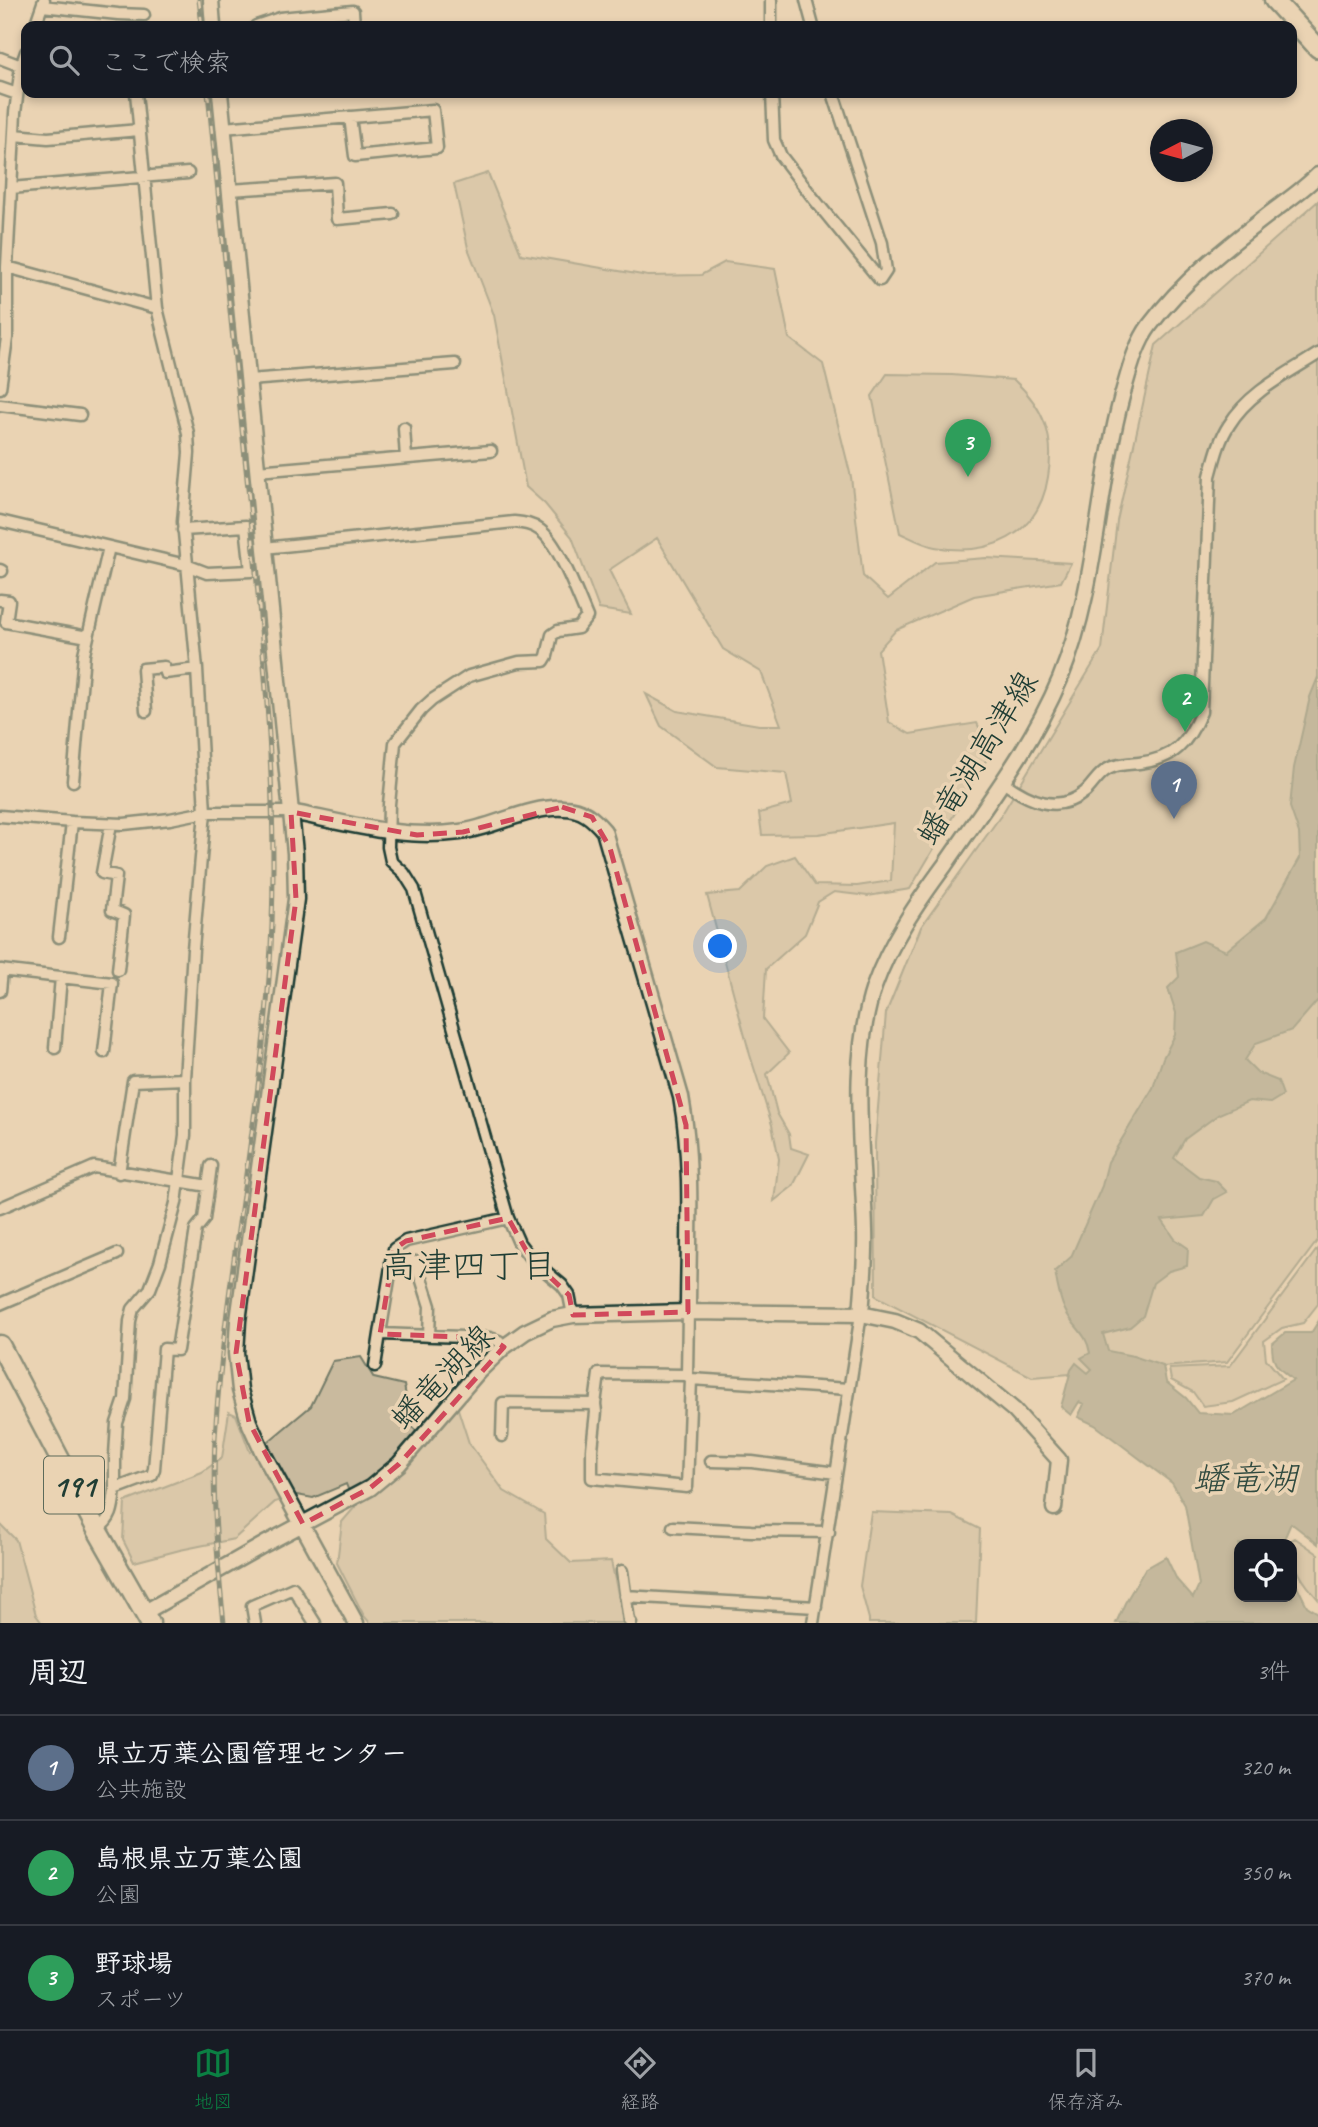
<!DOCTYPE html>
<html lang="ja">
<meta charset="utf-8">
<style>
:root{--surface:#171b24;--page:#20242c;--text:#f1f3f6;--muted:#9ea1a6;--line:#363941;--accent:#0b8043}
body{margin:0;font-family:Caveat,"Klee One",sans-serif;background:var(--page);color:var(--text)}
.controls{position:absolute;right:21px;bottom:21px;display:grid;overflow:hidden;border-radius:14px;box-shadow:0 4px 10px #0003}
.controls button{width:63px;height:63px;display:grid;place-items:center;padding:0;border:0;border-bottom:2px solid var(--line);background:var(--surface);color:var(--text);font:35px sans-serif}
.compass{position:absolute;left:1150px;top:119px;width:63px;height:63px;border-radius:50%;background:var(--surface);box-shadow:0 4px 10px #0003;rotate:264deg}
.you{position:absolute;left:721px;top:947px;width:24px;height:24px;margin:-18px;border:5px solid #fff;border-radius:50%;background:#1a73e8;box-shadow:0 0 0 10px #1a73e833}
.badge{display:grid;place-items:center;width:46px;height:46px;border-radius:50%;background:var(--accent);color:#fff;font-size:23px;font-weight:700}
.pin{position:absolute;translate:-50% -58px;filter:drop-shadow(0 2px 4px #0008)}
.pin::after{content:'';position:absolute;top:37px;width:24px;height:21px;background:inherit;clip-path:polygon(0 0,100% 0,50% 100%)}
.list{margin:0;padding:0;list-style:none}
h2{display:flex;justify-content:space-between;align-items:center;height:91px;margin:0;padding:0 28px;font-size:30px}
h2 small{font-size:23px;font-weight:400;color:var(--muted)}
.list li{display:grid;grid-template-columns:46px 1fr auto;gap:21px;align-items:center;box-sizing:border-box;height:105px;padding:0 28px;border-top:2px solid var(--line)}
.list b{display:block;font-size:26px;white-space:nowrap}
.list p{margin:0;font-size:23px;white-space:nowrap;color:var(--muted)}
.list em{font-size:23px;font-style:normal;color:var(--muted)}
.icon{flex:none;width:38px;height:38px;fill:none;stroke:currentColor;stroke-width:2;stroke-linecap:round;stroke-linejoin:round}
.map{position:relative;flex:none;width:1318px;height:1623px;overflow:hidden}
.search{position:absolute;background:var(--surface);box-shadow:0 4px 10px #0003;left:21px;right:21px;top:21px;height:77px;display:flex;align-items:center;gap:18px;box-sizing:border-box;padding:0 24px;border-radius:14px;color:var(--muted);font-size:26px}
.sheet{height:406px;background:var(--surface)}
nav{display:flex;justify-content:space-around;align-items:center;box-sizing:border-box;height:98px;border-top:2px solid var(--line);background:var(--surface);font-size:19px;color:var(--muted)}
nav a{display:grid;justify-items:center;gap:4px}
nav .on{color:var(--accent)}
.map>svg:first-child{display:block}
.green{fill:#c9ba9e;stroke:#747c69;stroke-width:2}
.water{fill:#999881;stroke:#687462;stroke-width:2}
.lines{fill:none;stroke-linecap:round;stroke-linejoin:round}
.street-casing{stroke:#1f3d34;stroke-width:15}
.secondary-casing{stroke:#1f3d34;stroke-width:19}
.highway-casing{stroke:#1f3d34;stroke-width:23}
.street{stroke:#ead3b3;stroke-width:10}
.secondary{stroke:#ead3b3;stroke-width:14}
.highway{stroke:#ead3b3;stroke-width:18}
.rail-casing{stroke:#1f3d34;stroke-width:5}
.rail{stroke:#ead3b3;stroke-width:2.5;stroke-dasharray:8;stroke-linecap:butt}
.marked{fill:none;stroke:#d1495b;stroke-width:5;stroke-dasharray:14 9;stroke-linejoin:round}
.labels{text-anchor:middle;dominant-baseline:central;stroke-width:7;stroke-linejoin:round;paint-order:stroke}
.shield{fill:#ead3b3;stroke:#5c6a5a;stroke-width:2}
.shield-label{font-size:32px;font-weight:bold;fill:#1f3d34}
.street-label{font-size:33px;fill:#1f3d34;stroke:#ead3b3}
.neighbourhood-label{font-size:35px;fill:#1f3d34;stroke:#ead3b3}
.water-label{font-size:35px;font-style:italic;fill:#314b40;stroke:#ead3b3}
</style>
<div class="map">
<svg width="1318" height="1623" viewBox="0 0 1318 1623">
<rect width="100%" height="100%" fill="#ead3b3"/>
<filter id="ink" filterUnits="userSpaceOnUse"><feTurbulence type="fractalNoise" baseFrequency=".0143" numOctaves="2"/><feDisplacementMap in="SourceGraphic" scale="14" xChannelSelector="R" yChannelSelector="G"/><feConvolveMatrix kernelMatrix="1 2 1 2 8 2 1 2 1" color-interpolation-filters="sRGB"/></filter>
<g filter="url(#ink)">
<path class="green" d="M488,173L521,254L648,276L701,275L725,262L775,269L789,338L823,364L851,477L863,576L888,599L935,562L986,558L1071,563L1061,582L974,596L896,630L878,650L889,722L910,734L977,723L991,752L910,889L868,896L834,892L818,902L805,934L766,969L763,1019L789,1053L767,1074L777,1113L789,1134L791,1148L809,1154L793,1186L774,1201L779,1159L772,1125L750,1055L707,895L740,892L767,866L795,856L815,885L857,886L891,881L894,823L818,834L762,835L759,813L792,804L786,773L717,767L661,726L646,694L677,711L759,725H781L761,672L723,649L657,538L609,570L631,614L599,609L572,537L545,504L526,487L494,315L468,248L454,184Z
M1318,201V1240L1227,1362L1032,1377L876,1296L875,1143L886,1013L921,927L1002,814L1102,649L1117,521L1156,345Z
M887,374L952,375L1014,380C1027,392 1039,407 1045,424C1051,440 1051,460 1048,477C1039,536 989,557 935,547C923,545 911,538 900,533L872,396Z
M1318,1248V1304L1303,1323L1282,1328L1264,1341L1266,1359L1283,1379L1233,1402L1203,1406L1193,1392L1171,1380L1169,1369L1230,1366Z
M361,1357L374,1378L404,1385L411,1426L427,1441L457,1406L469,1443L504,1491L544,1514L546,1539L571,1563L611,1561L619,1599L627,1623H370L364,1616L337,1563L342,1522L355,1507L346,1484L313,1498L297,1495L275,1502L234,1539L180,1550L134,1562L123,1540L125,1502L202,1472L222,1458L229,1412L236,1415L250,1452L269,1441L311,1406L333,1361Z
M871,1512L952,1515L980,1529L976,1623H869V1619L860,1586Z
M0,1524L16,1540L36,1615L42,1623H0Z
M1295,1538L1318,1554V1599C1303,1582 1292,1567 1292,1544H1290V1541Z"/>
<path class="water" d="M1318,677V1000L1292,1030L1256,1043L1245,1060L1258,1073L1278,1081L1283,1095L1270,1103L1249,1101L1219,1114L1185,1139L1174,1158L1199,1177L1216,1181L1227,1192L1214,1199L1204,1216L1162,1220L1175,1239L1188,1248L1187,1266L1169,1271L1153,1283L1143,1316L1130,1327L1103,1334L1108,1351L1133,1356L1163,1366L1166,1382L1186,1398L1198,1413L1234,1415L1293,1380C1278,1367 1272,1366 1272,1344L1285,1333H1311L1318,1322V1544L1291,1523L1282,1544H1239V1597H1292V1576L1307,1606L1318,1613V1623H1116L1125,1603L1145,1569L1166,1557L1177,1580L1193,1598L1199,1585L1185,1505L1172,1483L1095,1425L1078,1417L1084,1404L1079,1402L1071,1415L1061,1407L1071,1370L1076,1363L1088,1373L1092,1369L1081,1358L1090,1353C1087,1333 1073,1327 1065,1310C1059,1298 1057,1284 1055,1271L1071,1257L1102,1186L1108,1162L1153,1088L1163,1058L1175,1035L1176,1013L1168,988L1179,977L1176,952L1203,941L1226,951L1266,918L1300,858L1299,833L1290,807L1294,768L1310,697Z"/>
<g class="lines">
<defs>
<path id="street" d="M771,0V26
M806,0L813,26
M42,6L118,14L144,15
M35,26L44,0
M256,26L280,18L353,11L354,26
M0,58L21,66
M0,88L17,94
M772,93L774,140L781,156L814,199L880,280L886,271L882,243L833,93
M223,128L433,110L437,148L355,156L350,117
M14,135L48,138L139,130
M11,188L188,173
M230,190L335,183L337,219L393,214
M7,267L157,308
M249,380L455,364
M0,388L7,338V267L15,113L21,66L26,52
M0,405L80,415
M404,428L406,458
M257,471L491,451
M0,521L186,565L207,573L251,571L246,526L183,530
M264,548L514,522C524,523 532,524 540,530C559,544 577,594 587,617L578,628L558,631L552,635L547,656L544,661L519,662L469,676L432,700L421,710L395,743L389,804L388,847L391,861L404,873L414,889L508,1218L519,1243L531,1259L562,1285L569,1295L573,1315
M0,570L2,571
M0,600L9,601L6,622L88,637
M146,711L143,669L164,667L165,673L197,669
M73,781L84,654L109,547
M1003,782C1028,800 1057,815 1085,792C1093,785 1098,774 1108,769C1116,764 1129,764 1139,763C1174,759 1188,743 1201,712L1210,476C1215,458 1219,440 1229,425C1249,392 1287,374 1318,354
M0,816L72,822L124,824L170,819L205,812H291
M111,824L102,873L116,876L112,910L124,915L118,970
M59,937L72,822
M0,970L112,983L104,1052
M0,991L2,970
M55,1048L61,977
M119,1173L133,1081L185,1079
M0,1208L94,1167L208,1186L211,1166L204,1219L196,1229L177,1350L164,1349L154,1469L152,1475L115,1489C113,1508 113,1518 97,1530
M391,1261L416,1262L430,1306L429,1336
M0,1304L117,1254
M380,1334L394,1249L406,1241L508,1218
M375,1366L380,1334L490,1338L499,1341L504,1347
M687,1375L691,1379L849,1389
M595,1404L596,1412L592,1449V1478L687,1487L691,1379
M502,1436L503,1403L595,1404L599,1374L687,1375L688,1312
M711,1461L752,1462L836,1473
M115,1489V1455L117,1423L125,1399L130,1321L133,1309L150,1289L160,1263L176,1203L185,1135V1079L193,949L205,812L197,669L183,522L189,453L188,433L157,308L136,93
M673,1527L751,1531L829,1532
M622,1571L629,1621L631,1623
M625,1596L816,1607
M255,1623L252,1606L293,1588L315,1623
M813,1623L861,1314"/>
<path id="secondary" d="M211,0L213,26
M220,93L295,853L296,899L238,1321L236,1353L240,1390L249,1422L263,1453L356,1623
M291,812C346,823 403,840 460,832C495,827 528,806 564,808C582,808 593,818 604,831L681,1097C694,1168 688,1241 688,1312
M861,1314C863,1287 866,1258 865,1231C863,1153 849,1062 874,987C890,942 917,903 945,865C986,805 1032,746 1060,679C1097,589 1097,489 1122,396C1129,372 1135,345 1150,325C1183,281 1225,248 1268,215C1285,202 1303,190 1318,175
M145,1612L265,1544L370,1488L399,1464L478,1372L504,1347L525,1332L552,1319L573,1315L688,1312L861,1314L895,1321L919,1331L1014,1410L1059,1460L1054,1508"/>
<path id="highway" d="M1274,0L1318,48
M0,1345L97,1530L150,1623"/>
</defs>
<use href="#street" class="street-casing"/>
<use href="#secondary" class="secondary-casing"/>
<use href="#highway" class="highway-casing"/>
<use href="#street" class="street"/>
<use href="#secondary" class="secondary"/>
<use href="#highway" class="highway"/>
<defs>
<path id="rail" d="M199,0L202,26
M208,93C222,231 236,369 250,508C263,646 277,784 272,924C266,1097 225,1266 215,1438C212,1500 217,1562 224,1623"/>
</defs>
<use href="#rail" class="rail-casing"/>
<use href="#rail" class="rail"/>
</g>
</g>
<path d="M0 0H1318V1623H0ZM562,807L592,817L610,848L686,1125L688,1312L573,1315L569,1295L531,1259L508,1218L406,1241L394,1249L380,1334L490,1338L504,1347L399,1464L370,1488L303,1524L249,1422L236,1353L296,899L291,812L417,835L463,832Z" fill="#ead3b3" fill-opacity=".55" fill-rule="evenodd"/>
<path class="marked" d="M562,807L592,817L610,848L686,1125L688,1312L573,1315L569,1295L531,1259L508,1218L406,1241L394,1249L380,1334L490,1338L504,1347L399,1464L370,1488L303,1524L249,1422L236,1353L296,899L291,812L417,835L463,832Z"/>
<g class="labels">
<rect class="shield" x="44" y="1456.5" width="60" height="57" rx="5"/>
<g class="shield-label">
<text x="74" y="1485">191</text>
</g>
<g class="street-label">
<text transform="translate(977 758) rotate(-58)">蟠竜湖高津線</text>
<text transform="translate(442 1377) rotate(-46)">蟠竜湖線</text>
</g>
<g class="neighbourhood-label">
<text x="469" y="1265">高津四丁目</text>
</g>
<g class="water-label">
<text x="1245" y="1478">蟠竜湖</text>
</g>
</g>
</svg>
<div class="controls">
<button><svg class="icon" aria-label="locate" viewBox="0 0 24 24"><circle cx="12" cy="12" r="6"/><path d="M12 2v4M12 18v4M2 12h4M18 12h4"/></svg></button>
</div>
<svg class="compass" viewBox="-18 -18 36 36"><path d="M0-13l5 13h-10z" fill="#e53935"/><path d="M0 13l5-13h-10z" fill="#9ea1a6"/></svg>
<div class="you"></div>
<div class="pin badge" style="left:1174px;top:819px;background:#5c6f8a">1</div>
<div class="pin badge" style="left:1185px;top:732px;background:#2e9e5b">2</div>
<div class="pin badge" style="left:968px;top:477px;background:#2e9e5b">3</div>
<div class="search"><svg class="icon" aria-label="search" viewBox="0 0 24 24"><circle cx="10" cy="10" r="6"/><path d="M15 15l6 6"/></svg>ここで検索</div>
</div>
<section class="sheet">
<h2>周辺<small>3件</small></h2>
<ul class="list">
<li><span class="badge" style="background:#5c6f8a">1</span><div><b>県立万葉公園管理センター</b><p>公共施設</p></div><em>320 m</em></li>
<li><span class="badge" style="background:#2e9e5b">2</span><div><b>島根県立万葉公園</b><p>公園</p></div><em>350 m</em></li>
<li><span class="badge" style="background:#2e9e5b">3</span><div><b>野球場</b><p>スポーツ</p></div><em>370 m</em></li>
</ul>
</section>
<nav>
<a class="on"><svg class="icon" aria-label="map" viewBox="0 0 24 24"><path d="M3 6l6-2 6 2 6-2v14l-6 2-6-2-6 2zM9 4v14M15 6v14"/></svg>地図</a>
<a><svg class="icon" aria-label="directions" viewBox="0 0 24 24"><path d="M12 3l9 9-9 9-9-9zM9 14v-3h6M13 9l2 2-2 2"/></svg>経路</a>
<a><svg class="icon" aria-label="saved" viewBox="0 0 24 24"><path d="M7 4h10v16l-5-4-5 4z"/></svg>保存済み</a>
</nav>
